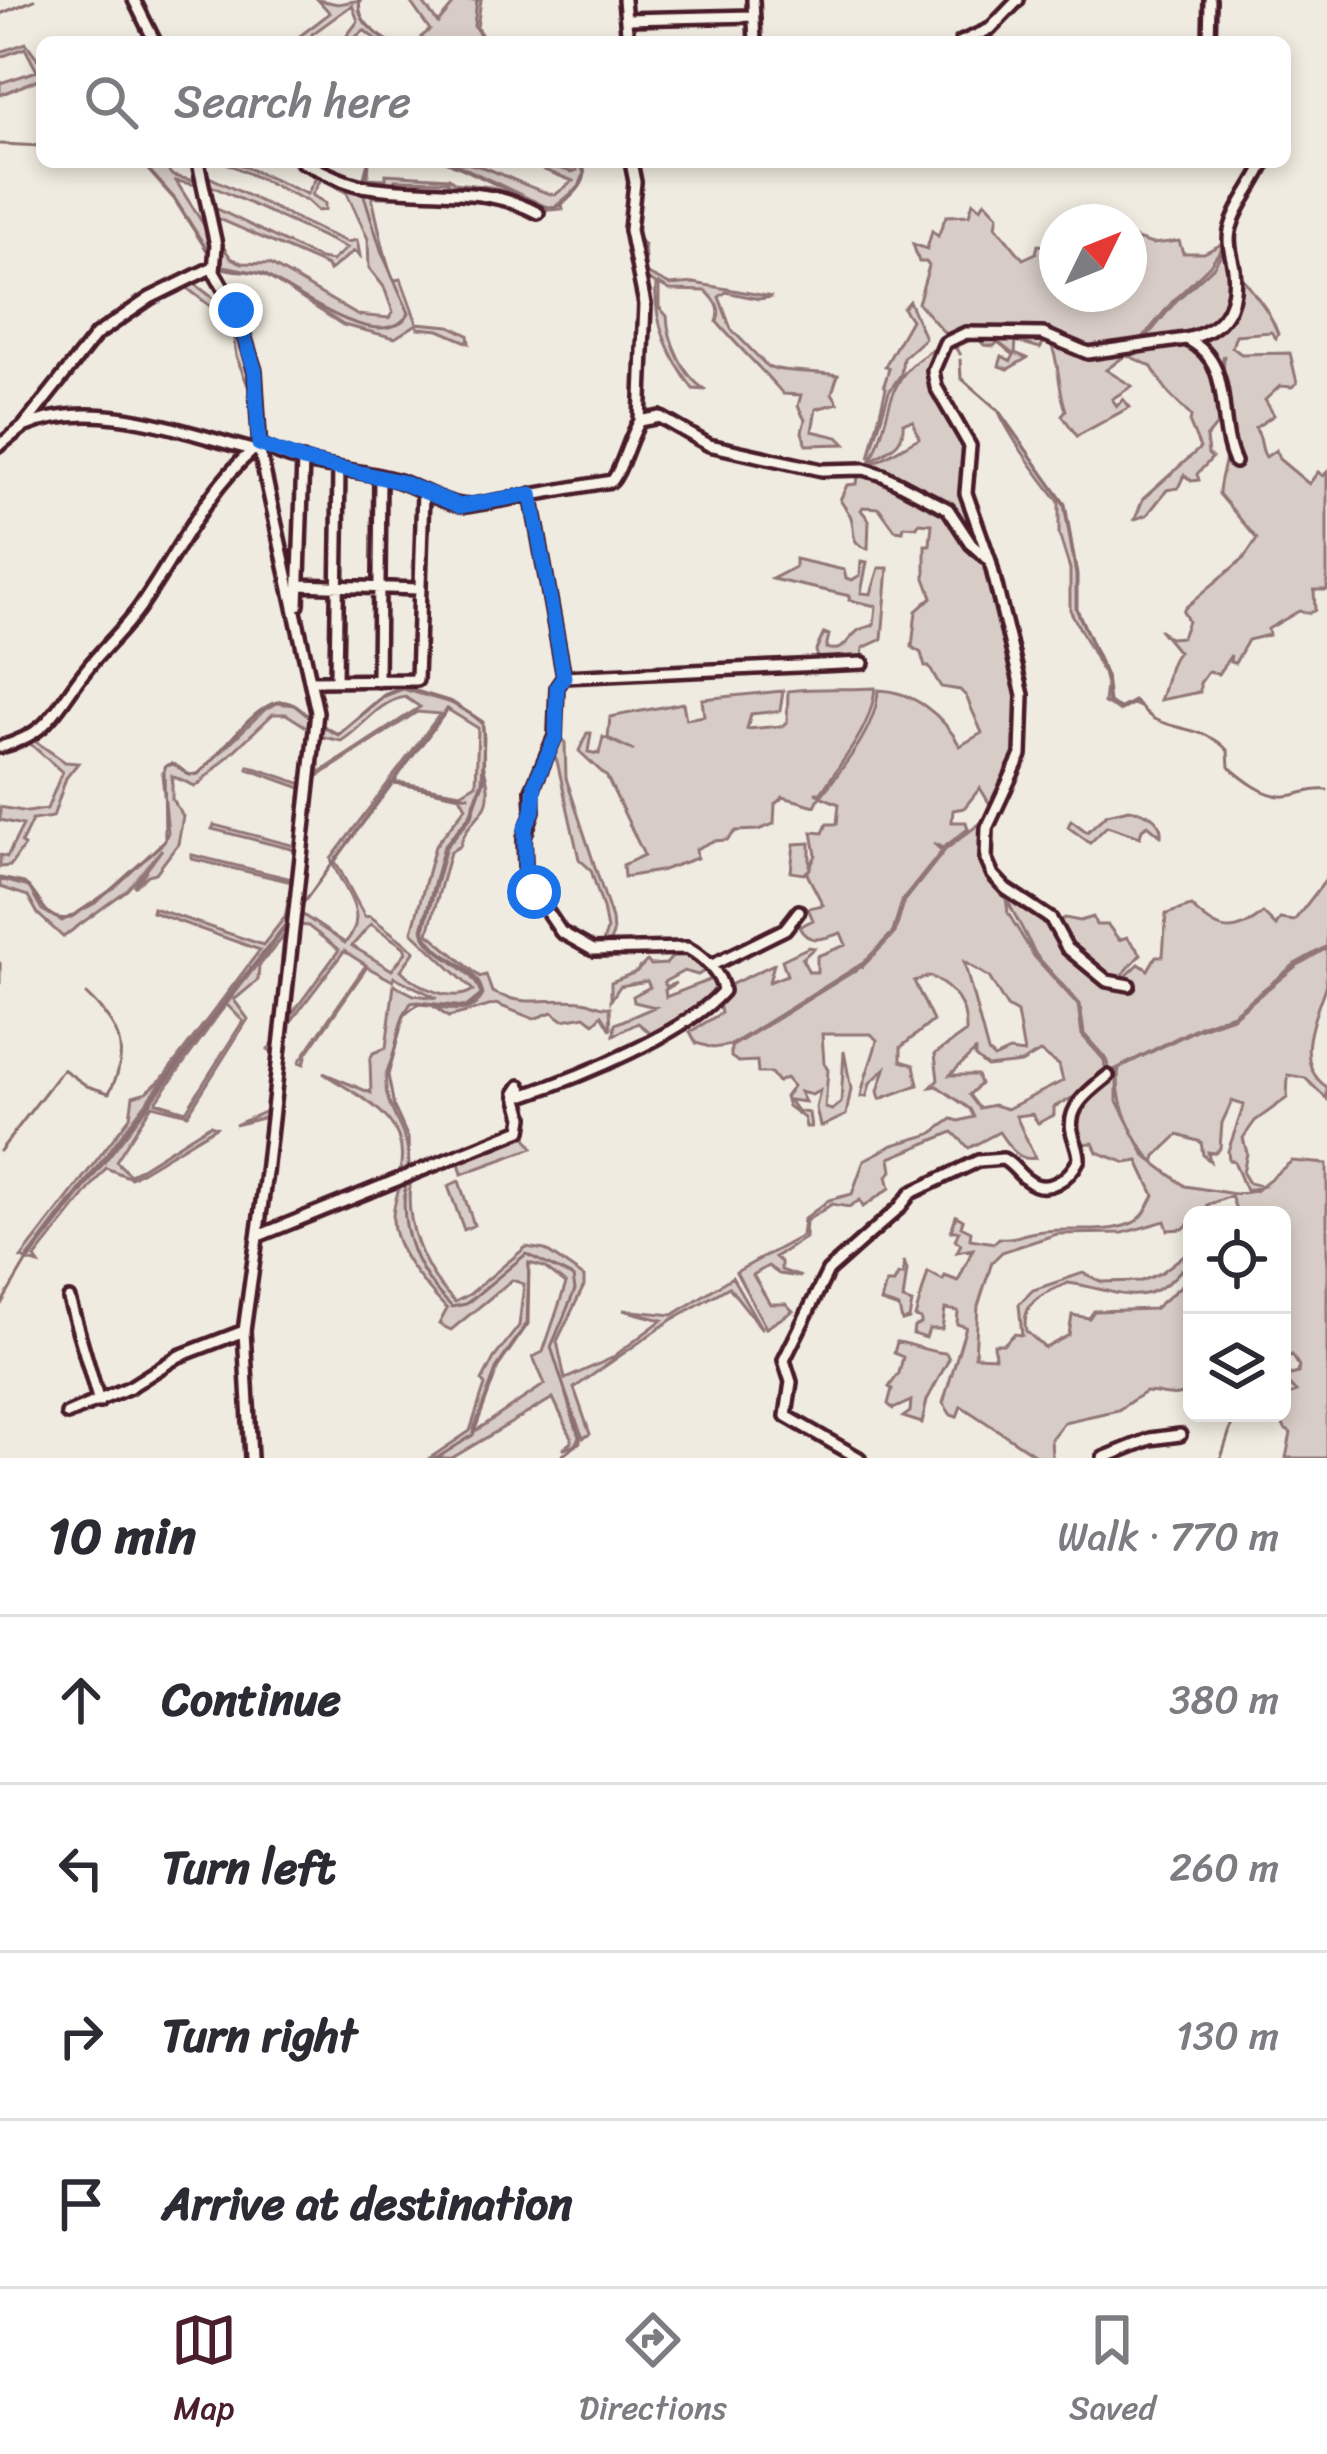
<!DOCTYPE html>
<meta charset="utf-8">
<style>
:root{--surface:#fff;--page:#f7f7f7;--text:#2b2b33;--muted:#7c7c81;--line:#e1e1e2;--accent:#4a1f2b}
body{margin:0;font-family:Sriracha,sans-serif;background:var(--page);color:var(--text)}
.controls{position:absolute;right:36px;bottom:36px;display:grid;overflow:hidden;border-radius:18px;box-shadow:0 6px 18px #0003}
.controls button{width:108px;height:108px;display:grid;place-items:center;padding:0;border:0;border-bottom:3px solid var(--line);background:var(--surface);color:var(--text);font:60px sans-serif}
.compass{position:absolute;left:1039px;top:204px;width:108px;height:108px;border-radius:50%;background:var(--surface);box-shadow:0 6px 18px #0003;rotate:47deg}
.stop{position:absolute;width:36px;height:36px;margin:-27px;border:9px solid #1a73e8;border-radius:50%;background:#fff}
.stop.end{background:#1a73e8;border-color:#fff;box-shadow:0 3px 12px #0008}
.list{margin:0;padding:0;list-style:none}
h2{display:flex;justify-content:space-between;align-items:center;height:156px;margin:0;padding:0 48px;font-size:51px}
h2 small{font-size:39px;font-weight:400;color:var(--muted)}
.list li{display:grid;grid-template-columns:78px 1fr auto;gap:36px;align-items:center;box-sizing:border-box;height:168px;padding:0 48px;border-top:3px solid var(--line)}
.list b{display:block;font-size:45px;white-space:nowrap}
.list em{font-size:39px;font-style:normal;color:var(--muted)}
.icon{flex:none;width:66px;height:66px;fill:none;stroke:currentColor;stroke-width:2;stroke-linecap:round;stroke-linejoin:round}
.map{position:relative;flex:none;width:1327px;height:1458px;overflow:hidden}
.search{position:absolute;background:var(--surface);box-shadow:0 6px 18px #0003;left:36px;right:36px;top:36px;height:132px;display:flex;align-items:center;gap:30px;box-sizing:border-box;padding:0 42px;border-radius:18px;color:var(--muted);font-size:45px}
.sheet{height:828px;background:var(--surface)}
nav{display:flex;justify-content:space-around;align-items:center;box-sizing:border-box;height:168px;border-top:3px solid var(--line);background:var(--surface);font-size:33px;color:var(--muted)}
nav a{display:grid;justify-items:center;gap:6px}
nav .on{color:var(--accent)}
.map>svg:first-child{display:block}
.green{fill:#d8cdc6;stroke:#917678;stroke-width:3;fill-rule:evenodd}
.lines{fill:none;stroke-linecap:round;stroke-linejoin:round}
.stream{stroke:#8b6f72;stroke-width:3}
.street-casing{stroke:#4a1f2b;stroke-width:18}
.street{stroke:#f7f3e8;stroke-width:9}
.route{stroke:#1a73e8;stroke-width:15}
</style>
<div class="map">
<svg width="1327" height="1458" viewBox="0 0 1327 1458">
<rect width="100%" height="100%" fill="#f0ebe0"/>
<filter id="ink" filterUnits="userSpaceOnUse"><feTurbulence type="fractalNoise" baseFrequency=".00833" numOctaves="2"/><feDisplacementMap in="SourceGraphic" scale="24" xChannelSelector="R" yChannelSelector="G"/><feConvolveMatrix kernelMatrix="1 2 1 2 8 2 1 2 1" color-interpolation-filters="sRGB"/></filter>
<g filter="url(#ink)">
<path class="green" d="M318,0L338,4L360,0C356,21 373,31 388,42H379L364,30L350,42H342L358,21L352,5L312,34L311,39L292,42L330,13Z
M409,0H421L438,23L457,0H481L477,28L483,37L494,42H427L421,37L430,30Z
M26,43L42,65V78L0,95V83L37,71L25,48L0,57V52Z
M142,162H160L173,176L195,181L192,162H196L213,237L206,230L197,185L176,181L214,241L213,259L175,199Z
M224,162H234L307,194L316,178L294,162L358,188L395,191V197H372C376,215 386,266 394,280L401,279L417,323L450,326L468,335L469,343L439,330L418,328L417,324L395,338L343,325L264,274L219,265L217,238L231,258L242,263L270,264L357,315L389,318L393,312L384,287L369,268L368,239L347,193L321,179L312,195L325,203V210L318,211L307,201Z
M369,162L368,178L386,179V174L449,178L455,183L491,187L549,208L452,162C488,162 520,187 555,195L573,181L544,170L536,162L572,172L577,170L575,162H580L584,174L579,187L556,206L562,205L563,209L538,211L495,193L449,189L448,181L395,180L394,185L363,184Z
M203,174L326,233L347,242L357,240L360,256L354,251L329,271L327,266L210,215L209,205L320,259L332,261L347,248L205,183Z
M985,201L998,215L996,226L1023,259L1036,253L1038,245L1048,246L1057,237V294H1129L1131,237L1152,244L1179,241L1183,253H1204L1226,242L1210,265L1174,300L1136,346L1087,351L1047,333L949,338L918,303L929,266L926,262H919L913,244L927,249L932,231L938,236L946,216L969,215L973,202L981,208Z
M632,231L644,245L646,273L670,285L694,283L772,297L759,299L726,292L719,297L731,329L768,367C780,372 822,372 838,375L832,393L838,403L816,409L812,431L838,437L845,444L806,445L802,432L805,420L798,406L801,395L783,394C762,369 738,347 717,322C722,308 716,301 706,291L670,290L659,284V307L667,316C668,340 683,377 706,390L693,389C670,358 653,322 656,284L641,275Z
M1227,244L1233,271L1229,309L1201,334L1141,344L1176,301L1214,266Z
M1235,265C1249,292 1268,304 1278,334L1276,338L1271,332L1236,335L1232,347L1241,354L1290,353L1297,383L1292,387L1280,386L1265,400L1274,415L1255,428C1264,440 1259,447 1266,457L1276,450L1279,459L1309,484L1318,472L1323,476L1327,472V590H1314L1315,610L1309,613L1299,611L1268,629L1269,635L1248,640L1235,663L1230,662L1231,655L1218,674L1208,672L1200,683V692L1160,700C1167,685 1167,663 1178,652L1159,629L1169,638L1182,637L1188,621L1183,611L1186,607L1244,558L1257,539L1219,494C1219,477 1228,461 1227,445C1226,415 1222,385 1224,355L1219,371L1191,339L1226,326L1233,309Z
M191,281L235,315L252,372L253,398L236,356L232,323L187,288L139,310Z
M909,301L925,338L903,358L901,374L889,392L869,458L886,388L884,385L889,369L885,366L911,320L903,308Z
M959,336H1039L1078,353L1179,340L1204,354L1221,388L1220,421L1206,438L1208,454L1212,458L1197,474L1199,480L1192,481L1184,475L1178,488L1167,490L1147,515L1135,519L1143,499L1200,448L1190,424L1191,416L1169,394L1151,366L1126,355L1106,370L1132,386L1112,399L1117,406L1123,399L1130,407L1077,436L1062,415L1066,410C1058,390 1060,364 1051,344L1044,342L1040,348L1016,341L1015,353L1027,358L1008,369L999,366L1002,356L1011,361L1014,355L998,342L994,346L984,345L977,337L962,344L956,341L953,343L961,355L952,344Z
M940,346L931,371L968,442L963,486L985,553L939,505L985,558L1020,684V750L993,809L980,788L964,808L953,810L952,822H966L968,829L943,848L933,843L942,851L902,901L893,932L863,963L731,1045L713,1048L696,1043L690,1032L721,1013L718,999L726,987L774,964L769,982L787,975L782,960L809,947L814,948L802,959L809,972H817V956L846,945L841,933C824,938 809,946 799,927L813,920L808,908L823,905L807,874L816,855L812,832L823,833L827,824H837L839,804L820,796L815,806L783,797L775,804L774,824L758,830L736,831L727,840L713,841L696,849L697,858L660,871L624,877L623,865L644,855L607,777L579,751L587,733H591L588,752L599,754L603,737L634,751L608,738L610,717L683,703L686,719L704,716L702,699L783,691L780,711L751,714L747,729L782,726L787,722L788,691C818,687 845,690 875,688C872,728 842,760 821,793H815L821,796C842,768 877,728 878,690C913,691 943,715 960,746L982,733L966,696L960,690L941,687L929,667H925L921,653L912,647L916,611L932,597L925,578V545H930L932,524L919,523L917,527L904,526L903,531L895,530L879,508L863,507L861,510L869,520L868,549C847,543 857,530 850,515C847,510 843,505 840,500L847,485L857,484L858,476L808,472L702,446C751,456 810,477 861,468C870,467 907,444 919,438L913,421L903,423C905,447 887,449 870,462C897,411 878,378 940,346Z
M998,410L1064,504L1076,575V609L1106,677L1108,702L1119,709L1134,701L1142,708L1133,704L1119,711L1104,703L1106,685L1103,673L1070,610V569L1059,534V502C1037,473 1014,444 998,410Z
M795,559L844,570L846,578L852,580L860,575L861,561L867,562L861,593L871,594L879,568H888L882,639L863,648L862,660L818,662L816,650L824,633L829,635L826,648C845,654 846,639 859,630C864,627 870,627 874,625L876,606L849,600L850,596L772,579L795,567Z
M403,689L451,703L474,716L482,723L484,738L482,781L470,815L444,846L422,929C429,958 474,964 481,995L466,1007L418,1002L411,1003C400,1018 399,1031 395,1049C393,1058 387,1068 386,1077C382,1112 416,1135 407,1171L399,1175C414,1118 362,1099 323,1073L371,1093L370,1060L373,1053L386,1048L394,985L414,995L437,998L394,977L393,981L367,967L307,1053L304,1064L299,1062L366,965L344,951L283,1032L284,1025L339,950L308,926L298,925L299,909L300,913L345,943C372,913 342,890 331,859L440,714L417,712L314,779L317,724L338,735L385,696ZM405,697L420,707L319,773V736L341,741C364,727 378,701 405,697ZM447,709L478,728L476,784L461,793L397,782L395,779ZM392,782L460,796L466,807L435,846L412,932L473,990C453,1004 417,987 401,970L415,951L370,916L365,917L335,861ZM371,924L404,947L406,952L392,970L352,946Z
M277,703L294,705L314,721L291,920L223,1002L26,1260L21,1258L130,1117L133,1096L147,1092L162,1079L260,950L152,912L153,908L263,945L285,917L292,882L192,859V855L292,879L295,850L212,829L214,825L295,846L301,788L248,769L249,766L302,784L308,728L286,714H273L200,783L195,786L172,776V799L183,816L178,844L156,873L148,875L134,887L162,849L127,890L63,937L38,914L28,896L0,887V879L29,887L42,910L62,921L97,902L164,842L168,832L162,774L166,766L174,764L189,775L198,774L262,712Z
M556,736H561L565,743L566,778L612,919L613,934L607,948H601L607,930L603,908L591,870L579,859L557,761L550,750Z
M32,739L65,762L78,763L66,778L53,817L32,820L21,843L24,846L10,866L0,867V855L7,857L23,825L0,820V807L28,812L47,809L62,772L27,741Z
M485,772C498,819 469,811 460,846L450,852L428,933L480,977L486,975L492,992C527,1008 548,997 582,1001C594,1002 598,1009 610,1007L611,1030L602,1015L594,1023L585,1016L563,1020L552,1012L534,1019L496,1004L448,1017L436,1008C455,1010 473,1014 483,995C479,963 431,958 424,929L446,847L472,816Z
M1129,809C1144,811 1163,818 1161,836L1148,825L1142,829L1140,837L1107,826L1090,843L1068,827L1071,820L1087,832L1107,814Z
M992,814L983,842L989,871L1006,892L1047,917L1066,949L1107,982L1130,985C1099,981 1068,953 1055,923L1065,918L1080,921L1093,917L1096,925H1108L1119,940L1127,937L1141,954L1123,974L1125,977L1139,964L1148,970L1156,956H1163L1166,914L1191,906C1216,931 1232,939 1263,913L1276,926L1280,919L1294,921L1325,881L1327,872V946L1295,964L1233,1014L1200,1026L1110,1072L1106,1059L1084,1034L1080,1005L1036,955L1006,898L1008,913L1034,956L1078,1005L1082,1035L1104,1060L1106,1074L1082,1093L1054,1107V1115L1038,1123L1032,1114L1016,1116L1035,1158C1018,1162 1008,1145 999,1132L969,1148L953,1132L890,1158L892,1171L887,1176L890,1188L863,1207L860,1200L849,1207L832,1204L806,1221L805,1238L775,1257L781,1262V1270L801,1277L779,1274L768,1266L753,1275L770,1304H786L793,1311L766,1328L736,1272L802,1236L804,1219L829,1200L852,1194L864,1160L893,1145L931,1134L952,1119L959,1121L974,1117L970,1109L937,1086L931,1087L938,1080L935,1054L966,1032C967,1004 954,989 930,976L914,981L933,1021L901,1047V1061L914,1065L918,1085L880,1099L878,1091L885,1069L870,1083L867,1096L861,1097C864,1075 873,1060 877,1040L871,1034H822L824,1063L828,1070L825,1108L832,1110L841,1103L844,1051L851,1089L846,1115L823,1126H820L816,1108L820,1090L812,1095L800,1092L805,1102L789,1100L797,1111L809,1113L811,1127H806L804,1118L788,1106L785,1097L793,1086L786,1078L778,1082L771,1073H758L757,1061L738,1062L731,1057V1047L864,965L895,933L904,902L945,850ZM964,962L989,977L1007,1007L1017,1013L1024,1053L1009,1051L994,1058L988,1052ZM975,1051V1057L987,1067L1021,1063L1040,1052L1059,1065L1063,1081L1007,1109L994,1105L979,1108L969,1095L980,1084L977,1075H950Z
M810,843V869L804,874L791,872L794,844Z
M290,922L270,1116L235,1125L266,1111L274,1054L268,1049L274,1043L284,936L259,966L258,980L234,1000L248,1019L188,1114L152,1105L116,1161L130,1175L210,1125L216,1127L131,1178L106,1168L35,1258L39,1264L28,1261ZM226,1004L243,1021L186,1111L156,1102Z
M680,948L709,968L698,975L684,971L664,982L666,987L676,983L665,990L666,997L717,977L720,993L653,1035L638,1023L614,1035L615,1024L655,1007L634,1002L633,996L650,987L647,981L620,986L611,1000V982L636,972L647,961L651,965L666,964Z
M1327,948C1327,960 1327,976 1325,987C1315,1016 1292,1064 1327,1087V1099L1305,1078L1288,1075L1287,1098L1255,1121L1243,1138L1247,1153L1243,1173L1249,1183L1262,1186L1246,1191L1234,1161L1229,1160L1228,1151L1244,1105L1232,1101L1222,1123L1220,1148L1215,1153L1208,1152L1210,1161L1203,1155L1201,1142L1178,1135L1156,1156L1154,1162C1132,1140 1114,1100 1119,1068L1198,1029L1233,1017L1296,966Z
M1117,1071V1101L1145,1156L1185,1186L1235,1194L1255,1191L1292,1161L1327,1164V1458H1286L1291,1433L1285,1429L1278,1414L1285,1408L1287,1396L1296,1392L1282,1378V1367L1291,1375L1298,1373L1299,1366L1292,1355L1282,1360V1215H1238L1231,1196L1207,1205L1209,1215H1192V1221L1183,1229L1168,1230L1165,1221L1123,1233L1057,1234L1002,1252L992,1262L978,1306L975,1356L995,1357L994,1344H1004L1014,1334L1022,1335L1019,1304L1033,1290L1083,1273L1102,1282L1142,1281L1161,1273L1192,1249V1388C1174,1402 1165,1392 1145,1392L1118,1410L1064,1422L1051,1439L1052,1458H1040L961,1406L957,1417L951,1415L943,1403L966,1327L957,1324L958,1311L945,1309L942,1329H929L926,1338L913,1334L914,1327L921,1324V1319L915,1317L928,1272L943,1280L945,1276L958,1281L973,1249L957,1252L961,1244L955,1240L959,1231H951L956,1216L963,1220L961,1226L971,1231L970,1239L994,1243L999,1238C1011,1239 1015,1237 1026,1234C1060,1225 1098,1236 1130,1224C1144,1219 1148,1207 1154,1195L1138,1161L1126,1163L1097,1152L1093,1143L1079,1144L1072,1125L1084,1097ZM1181,1270L1189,1279L1154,1309L1094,1311L1089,1318L1072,1315L1069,1335L1045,1348L1026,1331C1020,1301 1045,1293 1068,1283C1114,1288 1143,1314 1181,1270Z
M523,1133L533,1148L462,1174L458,1159Z
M411,1178C403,1221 423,1271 455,1302L470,1294L526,1247L545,1250L584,1277V1286L557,1341L565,1379L612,1358L662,1320L623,1310L673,1315L732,1277L762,1329L729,1287L671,1320L574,1388L590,1434L583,1438L565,1392L579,1437L575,1445L563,1449L571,1442V1436L553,1398L452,1458H430L470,1431L485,1385L482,1381L494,1358L519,1326L524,1284L512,1280L451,1330L439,1324L447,1309C426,1287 392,1250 393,1217C393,1204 399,1191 401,1179ZM529,1263L544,1267L566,1284L543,1352L533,1357L545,1384L477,1430L474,1429L497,1367L527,1323Z
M459,1181L474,1225L464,1230L448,1186Z
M904,1261L907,1270L903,1300L912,1303L909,1319L902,1321L899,1308L881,1302L886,1283H894L898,1275H903Z
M897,1342C918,1345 926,1352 946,1353L949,1359L927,1400L922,1423L903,1417L910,1412L911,1401L893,1409L888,1404L892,1389L889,1387L899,1373L903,1357L894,1353Z"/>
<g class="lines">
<path class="stream" d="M360,0C356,20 374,32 390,42
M477,0L474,26L485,42
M0,14L34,0
M0,144L42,146
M141,162L174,199L211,257
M447,162C470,169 540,211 555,207C564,205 572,196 578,189C586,179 586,173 582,162
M363,182L368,162
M220,267C235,273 252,269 266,276C297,292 383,357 409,313L382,253L362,189
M960,360L961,378L998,410L1065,504L1077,575V609L1106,676L1109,702L1122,709L1134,701C1142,707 1147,716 1156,720C1181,731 1210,729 1228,751L1229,767C1243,779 1266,798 1286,796C1301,795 1310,788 1327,790
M320,724L338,734L384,695L403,687L452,702L483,722L484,781L471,815L445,846L423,929C430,958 477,963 482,995L467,1008L418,1004L404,1015L388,1075L394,1107L408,1138L409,1170
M394,783L469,796
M0,878L24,883C42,896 43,923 70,918L114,888L165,840L164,767L172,763L189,775L198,774C218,757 253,707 277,702C291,699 302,710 311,719
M298,910L448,709
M0,963V983
M0,1151L63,1069L87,1086L109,1093C132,1050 119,1025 86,994
M406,1180C398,1229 416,1273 452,1307L466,1304L526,1254L573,1277L575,1290L551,1347L580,1437V1442L559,1458
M0,1306L26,1262L288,921
M437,1458L473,1435L498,1367L528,1324L529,1263
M1221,1458L1231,1427L1230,1413"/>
<defs>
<path id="street" d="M134,0L155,42
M624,0L628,42
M753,0L755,42
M626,19L753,16
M961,42L990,29L1018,0
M1209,42L1210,0
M198,162L216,245L214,272L236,310L255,371L260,452L317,712L266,1173L244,1331L251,1458
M302,162C321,170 343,183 363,186C423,197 482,183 538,213
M631,162L635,182L630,230L645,304L640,421
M1186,339C1223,331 1238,307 1234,269C1232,256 1227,245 1230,231C1236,206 1255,185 1265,162
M23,427C97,396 183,433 257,451
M259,444C300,468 351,467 396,480C420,488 441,503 467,506L612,481C623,468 629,438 640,421L660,417L709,445L822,470L864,469L883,475L948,509L971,544L989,560
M0,445L23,427L96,335L150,298L213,267
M531,494L564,677L863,663
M299,585L419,589
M298,605L303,460
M336,680L339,469
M313,681L417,680L423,492
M378,681L380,477
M0,747C52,733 55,708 86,670C103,648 124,630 140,607C177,554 204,493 253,450
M710,966L785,929L799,911
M1129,985L1107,981L1067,948L1051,919L1006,889L993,875L986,859L987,828L1021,755L1023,695L990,561L966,493L970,446L936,387L933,371L945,343L966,333L1043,334L1088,353L1186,339C1236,362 1215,419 1235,462
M258,1236L521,1130L523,1117L516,1092L520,1086L525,1095C579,1077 685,1034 723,991C722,974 702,956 687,948L593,950L561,932L534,892L525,866L524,838L533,811L532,790L555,736L557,687L564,677
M69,1299L99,1402
M67,1414L130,1387L179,1356L244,1331
M859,1458L786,1416L791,1382L784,1360L828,1271L899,1208L911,1193L978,1161L1003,1159C1014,1165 1017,1173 1027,1180C1047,1196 1070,1178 1079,1159C1079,1148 1074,1142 1072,1131C1067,1106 1091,1090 1108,1076
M1103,1458L1150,1439L1180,1435"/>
</defs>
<use href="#street" class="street-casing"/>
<use href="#street" class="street"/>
</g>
</g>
<g class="lines" filter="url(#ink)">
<path class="route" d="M236,310L255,371L259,444L303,460L401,482L460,506L531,494L564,677L557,687L556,736L535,783L533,811L525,829V866L534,892"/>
</g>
</svg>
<div class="controls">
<button><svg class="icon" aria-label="locate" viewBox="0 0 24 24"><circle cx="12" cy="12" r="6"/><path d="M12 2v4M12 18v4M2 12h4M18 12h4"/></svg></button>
<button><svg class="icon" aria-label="layers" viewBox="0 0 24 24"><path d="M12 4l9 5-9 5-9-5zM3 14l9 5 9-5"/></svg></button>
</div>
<svg class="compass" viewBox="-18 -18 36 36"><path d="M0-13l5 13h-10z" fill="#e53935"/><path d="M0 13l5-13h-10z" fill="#7c7c81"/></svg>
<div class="stop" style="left:534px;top:892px"></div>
<div class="stop end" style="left:236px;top:310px"></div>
<div class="search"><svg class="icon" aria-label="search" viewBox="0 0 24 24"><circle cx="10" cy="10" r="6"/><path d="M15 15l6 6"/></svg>Search here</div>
</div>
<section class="sheet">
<h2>10 min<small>Walk · 770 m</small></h2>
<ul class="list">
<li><svg class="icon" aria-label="ahead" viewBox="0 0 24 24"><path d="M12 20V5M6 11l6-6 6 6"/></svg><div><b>Continue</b></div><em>380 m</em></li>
<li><svg class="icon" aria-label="left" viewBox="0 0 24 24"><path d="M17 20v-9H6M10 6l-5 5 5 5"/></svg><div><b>Turn left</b></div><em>260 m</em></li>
<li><svg class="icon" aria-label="right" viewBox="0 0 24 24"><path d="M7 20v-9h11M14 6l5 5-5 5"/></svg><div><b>Turn right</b></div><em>130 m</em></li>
<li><svg class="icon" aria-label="arrive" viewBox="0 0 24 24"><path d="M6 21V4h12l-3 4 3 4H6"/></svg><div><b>Arrive at destination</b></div></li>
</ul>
</section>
<nav>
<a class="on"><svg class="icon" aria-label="map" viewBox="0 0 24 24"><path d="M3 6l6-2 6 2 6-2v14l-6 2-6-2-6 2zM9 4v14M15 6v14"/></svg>Map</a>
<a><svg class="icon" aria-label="directions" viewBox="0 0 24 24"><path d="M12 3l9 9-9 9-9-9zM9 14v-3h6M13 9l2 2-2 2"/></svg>Directions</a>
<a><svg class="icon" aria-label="saved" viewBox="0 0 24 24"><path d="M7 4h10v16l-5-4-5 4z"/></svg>Saved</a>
</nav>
